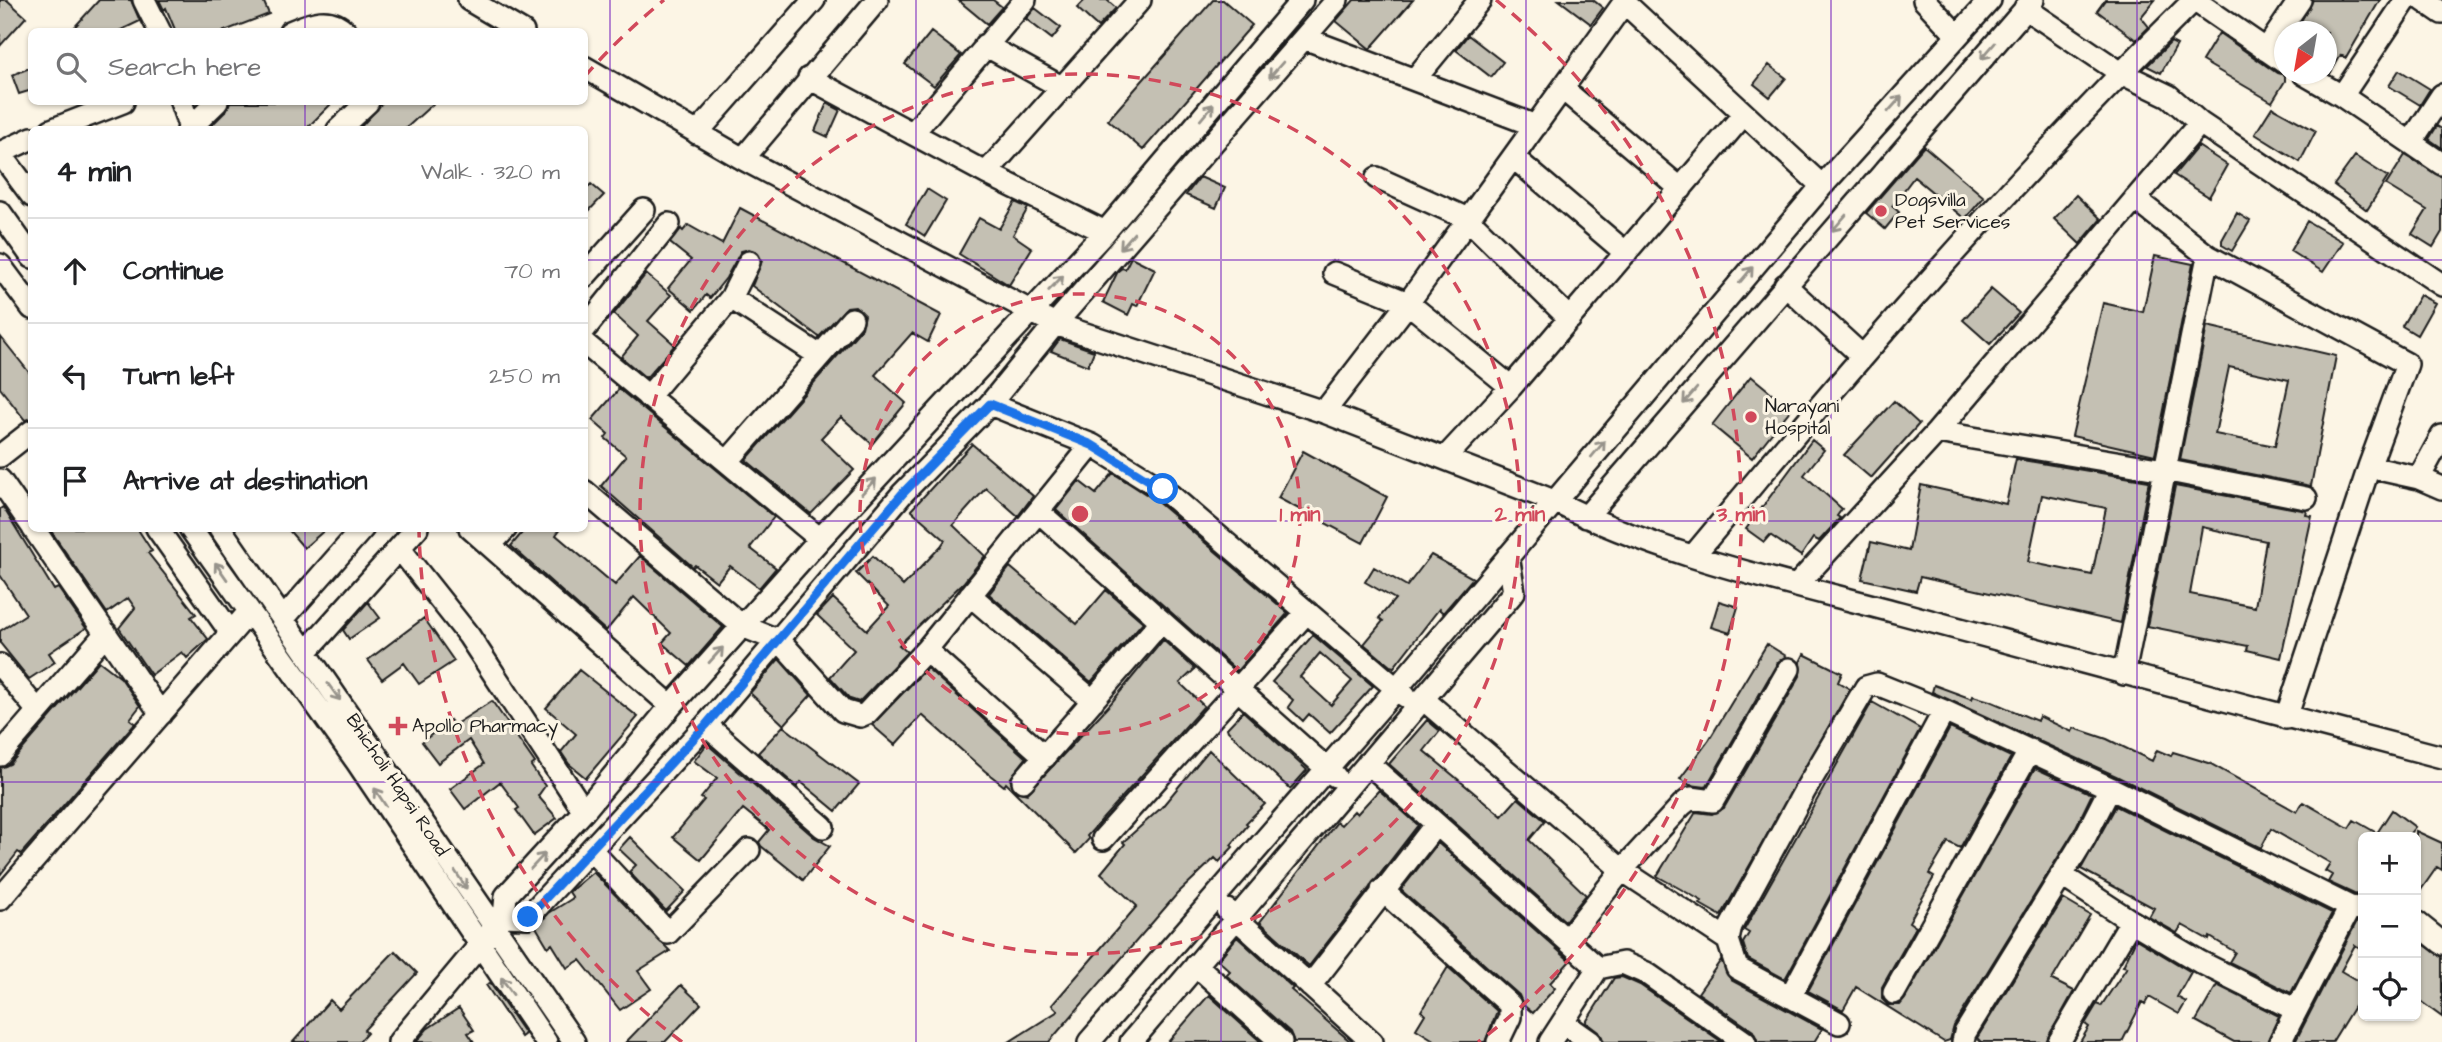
<!DOCTYPE html>
<meta charset="utf-8">
<style>
:root{--surface:#fff;--page:#f2f2f2;--text:#202124;--muted:#757577;--line:#e0e0e0}
body{margin:0;font-family:"Architects Daughter",sans-serif;background:var(--page);color:var(--text)}
.controls{position:absolute;right:21px;bottom:21px;display:grid;overflow:hidden;border-radius:10px;box-shadow:0 2px 5px #0004}
.controls button{width:63px;height:63px;display:grid;place-items:center;padding:0;border:0;border-bottom:2px solid var(--line);background:var(--surface);color:var(--text);font:35px sans-serif}
.compass{position:absolute;left:2274px;top:21px;width:63px;height:63px;border-radius:50%;background:var(--surface);box-shadow:0 2px 5px #0004;rotate:211deg}
.stop{position:absolute;width:21px;height:21px;margin:-16px;border:5px solid #1a73e8;border-radius:50%;background:#fff}
.stop.end{background:#1a73e8;border-color:#fff;box-shadow:0 2px 7px #0008}
.list{margin:0;padding:0;list-style:none}
h2{display:flex;justify-content:space-between;align-items:center;height:91px;margin:0;padding:0 28px;font-size:30px}
h2 small{font-size:23px;font-weight:400;color:var(--muted)}
.list li{display:grid;grid-template-columns:46px 1fr auto;gap:21px;align-items:center;box-sizing:border-box;height:105px;padding:0 28px;border-top:2px solid var(--line)}
.list b{display:block;font-size:26px;white-space:nowrap}
.list em{font-size:23px;font-style:normal;color:var(--muted)}
.icon{flex:none;width:38px;height:38px;fill:none;stroke:currentColor;stroke-width:2;stroke-linecap:round;stroke-linejoin:round}
.map{position:relative;flex:none;width:2442px;height:1042px;overflow:hidden}
.search{position:absolute;background:var(--surface);box-shadow:0 2px 5px #0004;left:28px;top:28px;width:560px;height:77px;display:flex;align-items:center;gap:18px;box-sizing:border-box;padding:0 24px;border-radius:10px;color:var(--muted);font-size:26px}
.panel{position:absolute;background:var(--surface);box-shadow:0 2px 5px #0004;left:28px;top:126px;width:560px;height:406px;border-radius:10px}
.map>svg:first-child{display:block}
.building{fill:#c4c0b3;stroke:#1c1c1c;stroke-width:2;fill-rule:evenodd}
.lines{fill:none;stroke-linecap:round;stroke-linejoin:round}
.minor-casing{stroke:#1c1c1c;stroke-width:26}
.minor{stroke:#fcf5e5;stroke-width:21}
.oneway{stroke:#97938b}
.route{stroke:#1a73e8;stroke-width:9}
.grid{fill:none;stroke:#7b2cbf;stroke-width:2;stroke-opacity:0.55}
.ring{fill:none;stroke:#d1495b;stroke-width:3.5;stroke-dasharray:12 9}
.poi-dot{fill:#d1495b;stroke:#fcf5e5;stroke-width:2.5}
.labels{text-anchor:middle;dominant-baseline:central;stroke-width:6;stroke-linejoin:round;paint-order:stroke}
.poi-label{font-size:19px;fill:#1c1c1c;stroke:#fcf5e5;text-anchor:start}
.street-label{font-size:19px;fill:#1c1c1c;stroke:#fcf5e5}
.centre{fill:#d1495b;stroke:#fcf5e5;stroke-width:3.5}
.ring-label{font-size:21px;text-anchor:middle;font-weight:bold;fill:#d1495b;stroke:#fcf5e5;stroke-width:6;stroke-linejoin:round;paint-order:stroke}
</style>
<div class="map">
<svg width="2442" height="1042" viewBox="0 0 2442 1042">
<rect width="100%" height="100%" fill="#fcf5e5"/>
<filter id="ink" filterUnits="userSpaceOnUse"><feTurbulence type="fractalNoise" baseFrequency=".0143" numOctaves="2"/><feDisplacementMap in="SourceGraphic" scale="14" xChannelSelector="R" yChannelSelector="G"/><feConvolveMatrix kernelMatrix="1 2 1 2 8 2 1 2 1" color-interpolation-filters="sRGB"/></filter>
<g filter="url(#ink)">
<path class="building" d="M0,0H7L26,17L0,46Z
M99,0H131L140,21L117,32H70Z
M159,0H263L269,14L222,32H176L166,8L164,10Z
M958,0H993L1002,7L987,24Z
M1085,0H1107L1116,8L1098,27L1077,8Z
M1213,0H1223L1252,25L1143,150L1108,120Z
M1354,0H1413L1370,49L1336,21Z
M1559,0H1593L1603,8L1591,24Z
M2105,0H2155L2141,17L2149,27L2136,40L2097,11Z
M2313,0H2380L2346,58L2341,55L2330,74L2327,72V32H2306L2298,26Z
M1035,8L1061,28L1052,39L1026,19Z
M931,32L961,55L934,86L905,64Z
M2219,33L2277,73L2285,75V81L2272,102L2202,61Z
M1468,35L1503,62L1491,77L1456,50Z
M2171,42L2177,45L2161,73L2147,66Z
M1769,65L1786,78L1770,97L1754,84Z
M32,67V90L19,94L12,75Z
M2399,70L2430,89L2420,105L2389,86Z
M230,102H333L305,130H207L226,111Z
M383,102H435L404,130H358Z
M827,103L840,110L828,137L815,131Z
M2272,107L2316,131L2300,162L2255,134Z
M2437,126L2442,129V148L2429,139Z
M1924,146L1984,197L1965,219L1914,177L1892,206L1899,212L1885,229L1866,213Z
M2198,146L2227,165L2209,197L2174,175Z
M2405,155L2442,177V232L2433,247L2412,234L2427,210L2386,185Z
M2355,156L2388,177L2367,210L2334,185Z
M1200,177L1225,188L1216,208L1186,195Z
M591,184L604,195L584,216V191Z
M927,189L946,201L925,236L906,224Z
M2076,195L2101,219L2080,244L2054,219Z
M1015,202L1028,208L1013,235L1032,248L1009,285L959,254L979,218L999,229Z
M740,208L941,315L928,342L912,333L875,375L906,403L872,444L841,417L821,438L854,470L811,514L746,460L862,328L865,315L855,306L847,307L819,337L752,286L762,261L755,251L749,249L741,251L726,278L710,298L706,295L694,310L668,288L691,260L670,243L681,229L683,231L688,225L722,244Z
M2237,213L2250,221L2232,251L2222,245V240Z
M2307,221L2343,242L2323,272L2290,251Z
M2155,256L2193,264L2155,455L2072,436L2103,303L2143,312Z
M1131,257L1155,269L1137,306L1133,304L1128,315L1103,302L1118,271L1122,268L1125,269Z
M646,274L671,295L648,321L675,345L646,378L621,357L638,336L614,314Z
M1991,289L2019,313L1990,344L1963,320Z
M2420,295L2435,303L2417,335L2402,326Z
M2207,326L2336,356L2311,486L2180,460ZM2229,367L2289,380L2275,446L2215,434Z
M0,336L32,376V418L25,420L0,388Z
M1060,339L1094,351L1088,366L1051,351Z
M1751,376L1791,409L1752,458L1712,425Z
M619,389L774,517L750,548L776,568L759,588L730,566L717,582L695,565L693,567L601,486L626,456L605,438L608,434L592,420Z
M1894,401L1919,424L1871,478L1844,455Z
M1812,440L1824,450L1804,475L1842,509L1837,516L1840,518L1819,541L1813,538L1801,556L1770,535L1764,542L1746,529Z
M972,444L1033,496L1018,516L986,488L953,525L985,556L964,582L899,645L907,652L859,702L850,699L830,677L854,650L817,615L833,598L867,630L889,606L856,573L873,556L903,586L941,546L945,540L911,510Z
M1303,451L1387,497L1363,543L1278,498Z
M2016,459L2149,481L2121,623L1920,577L1916,591L1862,579L1871,542L1909,551L1921,485L2006,504ZM2042,495L2106,508L2092,575L2028,562Z
M1113,473L1155,500L1288,613L1237,671L1056,510L1079,481L1096,494Z
M2175,486L2307,511L2306,515L2312,516L2281,658L2247,650L2248,646L2147,626ZM2202,527L2266,541L2255,607L2190,594Z
M3,507L54,590L58,588L86,628L49,653L55,662L29,679L0,643V631L26,614L0,575V509Z
M49,528H137L152,551L148,553L196,614L191,617L208,639L187,658L182,652L151,675L119,628L135,608L128,598L107,613Z
M287,528H327L304,548Z
M526,528H561L556,535L615,585L640,556L723,627L689,666L662,643L671,633L634,597L606,631L511,546Z
M1431,555L1473,578L1443,613L1439,609L1394,667L1390,666L1364,644L1383,621L1379,618L1395,599L1365,582L1374,567L1407,586Z
M1010,567L1077,624L1106,590L1143,622L1091,682L989,594Z
M1719,601L1738,607L1730,633L1711,627Z
M368,602L380,618L349,639L343,630Z
M424,618L454,661L419,684L404,663L382,679L368,660Z
M1313,635L1373,686L1330,733L1309,714L1303,721L1288,707L1293,700L1272,682ZM1320,653L1352,681L1331,705L1300,677Z
M1163,640L1195,669L1180,683L1204,706L1087,836L1089,839L1076,853L1006,783L1004,786L985,771L922,715L895,745L872,725L927,668L1026,758L1010,779L1015,791L1027,794L1111,703Z
M1767,644L1786,656L1778,662L1706,787L1690,785L1680,779L1709,740Z
M1804,654L1842,673L1838,682L1850,689L1721,916L1700,904L1702,901L1657,876L1696,812L1712,814L1724,808L1800,676V662Z
M779,659L811,695L784,725L750,693Z
M99,661L121,678L140,706L130,719L135,723L21,854L18,852L0,875V768L10,764Z
M579,670L638,717L586,778L569,764L561,752L576,734L546,708Z
M1934,685L1972,699L1973,696L1990,701L2037,721L2039,716L2072,732L2074,728L2107,739L2152,761L2157,750L2171,756L2173,752L2209,763L2297,812L2303,802L2349,828L2354,820L2377,833L2392,810L2415,827L2407,837H2363V896L2354,894L2328,882L2332,875L2325,871L2330,863L2271,829L2261,848L2116,776L1932,692Z
M492,701L535,763L531,766L545,786L538,796L557,818L534,835L516,810L519,808L500,782L465,809L450,789L484,764L469,740L438,763L422,742L450,720L454,725Z
M1872,702L1920,729L1785,979L1748,959L1743,943L1749,933L1744,930Z
M1243,711L1307,770L1290,789L1228,731L1227,728Z
M1427,720L1440,731L1424,751L1502,816L1518,798L1545,821L1529,840L1586,895L1565,921L1389,764Z
M783,726L859,784L836,811L801,782L797,787L758,753Z
M1950,728L2011,757L1960,848L1948,842L1929,874L1934,877L1909,922L1916,927L1882,987V999L1888,1005H1900L1905,999L2035,768L2092,794L2073,833L1954,1026L1950,1040L1944,1042L1856,987L1843,1010L1808,991Z
M707,744L814,837L830,846L803,880L761,846L759,842L769,830L743,809L701,860L673,837L704,800L701,798L717,778L694,761Z
M1209,750L1265,804L1246,823L1248,825L1231,845L1233,847L1219,862L1215,858L1177,894L1049,1042H1009L1058,1011L1052,1005L1137,906L1101,873L1125,844L1123,842L1161,808Z
M1379,790L1418,825L1309,966L1260,922L1337,822L1341,825L1354,811L1357,814Z
M2116,806L2332,913L2291,993L2229,962L2235,952L2210,937L2209,940L2182,925L2177,933L2149,917L2154,908L2081,869Z
M2416,831L2442,843V870L2437,867L2416,897Z
M630,837L685,891L666,911L629,872L636,865L619,849Z
M1438,843L1570,961L1550,983L1555,988L1533,1013L1523,1005L1519,995L1401,890Z
M593,872L670,951L638,971L651,989L620,1010L580,960L567,968L552,944L548,947L536,927L549,913L573,898L569,892Z
M2063,899L2090,915L2052,980L2074,991L2046,1042H1981L1977,1038Z
M2357,921L2363,922V950L2355,945L2341,971L2363,984V992L2332,1042H2295Z
M1237,937L1293,988L1291,990L1351,1042H1294L1290,1032L1226,975L1230,971L1218,960Z
M2136,939L2191,972L2177,997L2186,1002L2179,1014L2149,997L2145,1004L2142,1002L2122,1042H2080L2089,1027L2085,1024L2097,1004L2101,1006L2127,967L2123,966Z
M2416,939L2442,957V1017L2416,998Z
M395,951L417,973L364,1030L367,1033L359,1042H293L330,1000L339,1009Z
M1721,960L1731,980L1822,1029L1814,1042H1758L1753,1031L1698,993Z
M1448,967L1497,1011L1485,1042H1437L1416,1029L1425,1014L1421,1011Z
M1622,977L1640,985L1722,1042H1604L1599,1032L1586,1022L1614,978Z
M490,983L525,1034L521,1037L486,985Z
M681,985L701,1004L665,1042H626Z
M2217,985L2279,1016L2267,1042H2234L2196,1021Z
M1209,995L1261,1042H1168Z
M459,1008L474,1030L468,1033L474,1042H416L427,1029Z"/>
<g class="lines">
<defs>
<path id="minor" d="M144,0L160,32
M469,0L523,32
M1924,0L1957,35
M2406,0L2342,96L2442,164
M2423,0L2442,13
M1625,3L1822,186
M2025,8L2121,73L2169,96L2200,123L2442,285
M290,32C309,24 329,14 346,32
M1304,38L1536,126
M985,45L1063,88
M2266,50L2300,0
M584,67L743,159L1055,324L1324,412L1554,501C1661,556 1785,582 1900,613C2081,662 2261,710 2442,757
M2304,74L2342,96
M809,78L986,173L1105,232
M1415,79L1480,0
M1563,89L1681,189
M181,102L190,128
M51,130L123,102
M188,130L217,102
M338,130L368,102
M697,133L814,0
M913,133L1025,0
M2411,142L2442,95
M0,153L32,196
M0,153L32,138
M1513,157L1626,253
M743,159L877,0
M986,173L1140,0
M1377,178L1468,219L1570,319
M2135,199L2208,256L2407,364L2369,467L2286,718
M0,212L32,257
M0,265L32,308
M1334,273L1408,303L1511,387
M584,277L644,210
M1785,285L1861,355
M731,298L820,356
M584,330L669,224
M584,343L820,539
M648,397L731,298L749,262
M990,404L1092,445L1163,489L1405,696
M1324,412L1408,303L1626,0
M1937,432L2164,470L2306,498
M2442,436L2419,478L2442,488
M0,456L32,431
M1445,458L1511,387L1744,114
M728,461L852,319
M2369,467L2419,478
M0,480L32,526
M584,491L742,626L780,641L843,711L860,716L867,713L926,650L1092,445
M1039,512L1335,776
M1586,517L2033,0
M33,528L161,714
M157,528L231,633
M190,528L357,762L546,1042
M220,528L574,1042
M470,528L671,706
M490,545L506,528
M400,549L469,636L584,811
M1694,555C1854,363 2017,175 2194,0L2284,62
M1797,585L1937,432L2200,123
M970,595L1093,701
M283,619L363,528
M926,650L1045,757
M306,652L417,528
M0,665L38,711
M2124,674L2208,256
M1423,699L1622,870L1728,940
M706,725L823,827
M0,755L106,633
M1368,763L1598,968L1550,1042
M1023,781L1160,623
M1103,839L1307,612
M592,851L668,933L749,850
M1382,890L1510,1005V1017L1498,1042
M0,899L249,612
M1227,910L1372,1042
M504,916L528,917L706,725L903,493L990,404L1055,324L1337,0
M2131,921L2200,962L2296,1010
M2416,922L2442,943
M1568,938L1622,870L1682,805L1691,798L1713,801L1789,669
M1196,965L1281,1042
M1598,968L1623,963L1646,973L1745,1042
M1310,986L1436,824
M1894,993L2030,750
M1790,997L1944,711L2110,788L2350,907L2363,909
M1564,1023L1591,1042
M1839,1023L1737,968L1728,940L1731,926L1804,792L1866,687L1877,684L1944,711
M399,1042L504,916L506,896L584,811L671,706L820,539L1105,232L1302,0
M1089,1042L1397,688L1822,186L1990,0
M1131,1042L1514,592L1508,556
M1963,1042L1965,1033L2084,839L2110,788
M2059,1042L2131,921L2061,875
M2280,1042L2350,907"/>
</defs>
<use href="#minor" class="minor-casing"/>
<use href="#minor" class="minor"/>
</g>
<defs><path id="oneway-shaft" d="M-6 0H5M1.5-3L5.5 0L1.5 3" fill="none" stroke-width="1.6" stroke-linecap="round" stroke-linejoin="round" transform="scale(1.75)"/></defs>
<g class="oneway">
<use href="#oneway-shaft" transform="translate(1988 51) rotate(131)"/>
<use href="#oneway-shaft" transform="translate(1276 70) rotate(131)"/>
<use href="#oneway-shaft" transform="translate(1895 104) rotate(-48)"/>
<use href="#oneway-shaft" transform="translate(1207 112) rotate(-50)"/>
<use href="#oneway-shaft" transform="translate(1839 223) rotate(131)"/>
<use href="#oneway-shaft" transform="translate(1127 241) rotate(131)"/>
<use href="#oneway-shaft" transform="translate(1746 275) rotate(-50)"/>
<use href="#oneway-shaft" transform="translate(1056 283) rotate(-46)"/>
<use href="#oneway-shaft" transform="translate(1690 396) rotate(131)"/>
<use href="#oneway-shaft" transform="translate(1598 449) rotate(-50)"/>
<use href="#oneway-shaft" transform="translate(869 486) rotate(-47)"/>
<use href="#oneway-shaft" transform="translate(221 571) rotate(-125)"/>
<use href="#oneway-shaft" transform="translate(716 655) rotate(-48)"/>
<use href="#oneway-shaft" transform="translate(334 692) rotate(54)"/>
<use href="#oneway-shaft" transform="translate(380 797) rotate(-123)"/>
<use href="#oneway-shaft" transform="translate(538 861) rotate(-47)"/>
<use href="#oneway-shaft" transform="translate(461 880) rotate(57)"/>
<use href="#oneway-shaft" transform="translate(507 986) rotate(-125)"/>
</g>
</g>
<g class="lines" filter="url(#ink)">
<path class="route" d="M528,917L706,725L903,493L990,404L1092,445L1163,489"/>
</g>
<path class="grid" d="M305,0V32M610,0V1042M916,0V1042M1221,0V1042M1526,0V1042M1831,0V1042M2137,0V1042M305,102V130M0,260H32M584,260H2442M0,521H32M584,521H2442M305,528V1042M0,782H2442"/>
<g class="ring">
<circle cx="1080" cy="514" r="220"/>
<circle cx="1080" cy="514" r="440"/>
<path d="M682 1042A661 661 0 0 1 419 531M585 76A661 661 0 0 1 664 0M1496 0A661 661 0 0 1 1478 1042"/>
</g>
<g class="poi-dot">
<circle cx="1881" cy="211" r="7"/>
<circle cx="1751" cy="417" r="7"/>
<path d="M394.5 715.5h7v7h7v7h-7v7h-7v-7h-7v-7h7z"/>
</g>
<g class="labels">
<g class="poi-label">
<text x="1895" y="200">Dogsvilla<tspan x="1895" dy="22">Pet Services</tspan></text>
<text x="1765" y="406">Narayani<tspan x="1765" dy="22">Hospital</tspan></text>
<text x="412" y="726">Apollo Pharmacy</text>
</g>
<g class="street-label">
<text transform="translate(397 785) rotate(56)">Bhicholi Hapsi Road</text>
</g>
</g>
<circle cx="1080" cy="514" r="10" class="centre"/>
<g class="ring-label">
<text x="1300" y="521">1 min</text>
<text x="1520" y="521">2 min</text>
<text x="1741" y="521">3 min</text>
</g>
</svg>
<div class="controls">
<button>+</button>
<button>−</button>
<button><svg class="icon" aria-label="locate" viewBox="0 0 24 24"><circle cx="12" cy="12" r="6"/><path d="M12 2v4M12 18v4M2 12h4M18 12h4"/></svg></button>
</div>
<svg class="compass" viewBox="-18 -18 36 36"><path d="M0-13l5 13h-10z" fill="#e53935"/><path d="M0 13l5-13h-10z" fill="#757577"/></svg>
<div class="stop" style="left:1163px;top:489px"></div>
<div class="stop end" style="left:528px;top:917px"></div>
<div class="search"><svg class="icon" aria-label="search" viewBox="0 0 24 24"><circle cx="10" cy="10" r="6"/><path d="M15 15l6 6"/></svg>Search here</div>
<section class="panel">
<h2>4 min<small>Walk · 320 m</small></h2>
<ul class="list">
<li><svg class="icon" aria-label="ahead" viewBox="0 0 24 24"><path d="M12 20V5M6 11l6-6 6 6"/></svg><div><b>Continue</b></div><em>70 m</em></li>
<li><svg class="icon" aria-label="left" viewBox="0 0 24 24"><path d="M17 20v-9H6M10 6l-5 5 5 5"/></svg><div><b>Turn left</b></div><em>250 m</em></li>
<li><svg class="icon" aria-label="arrive" viewBox="0 0 24 24"><path d="M6 21V4h12l-3 4 3 4H6"/></svg><div><b>Arrive at destination</b></div></li>
</ul>
</section>
</div>
